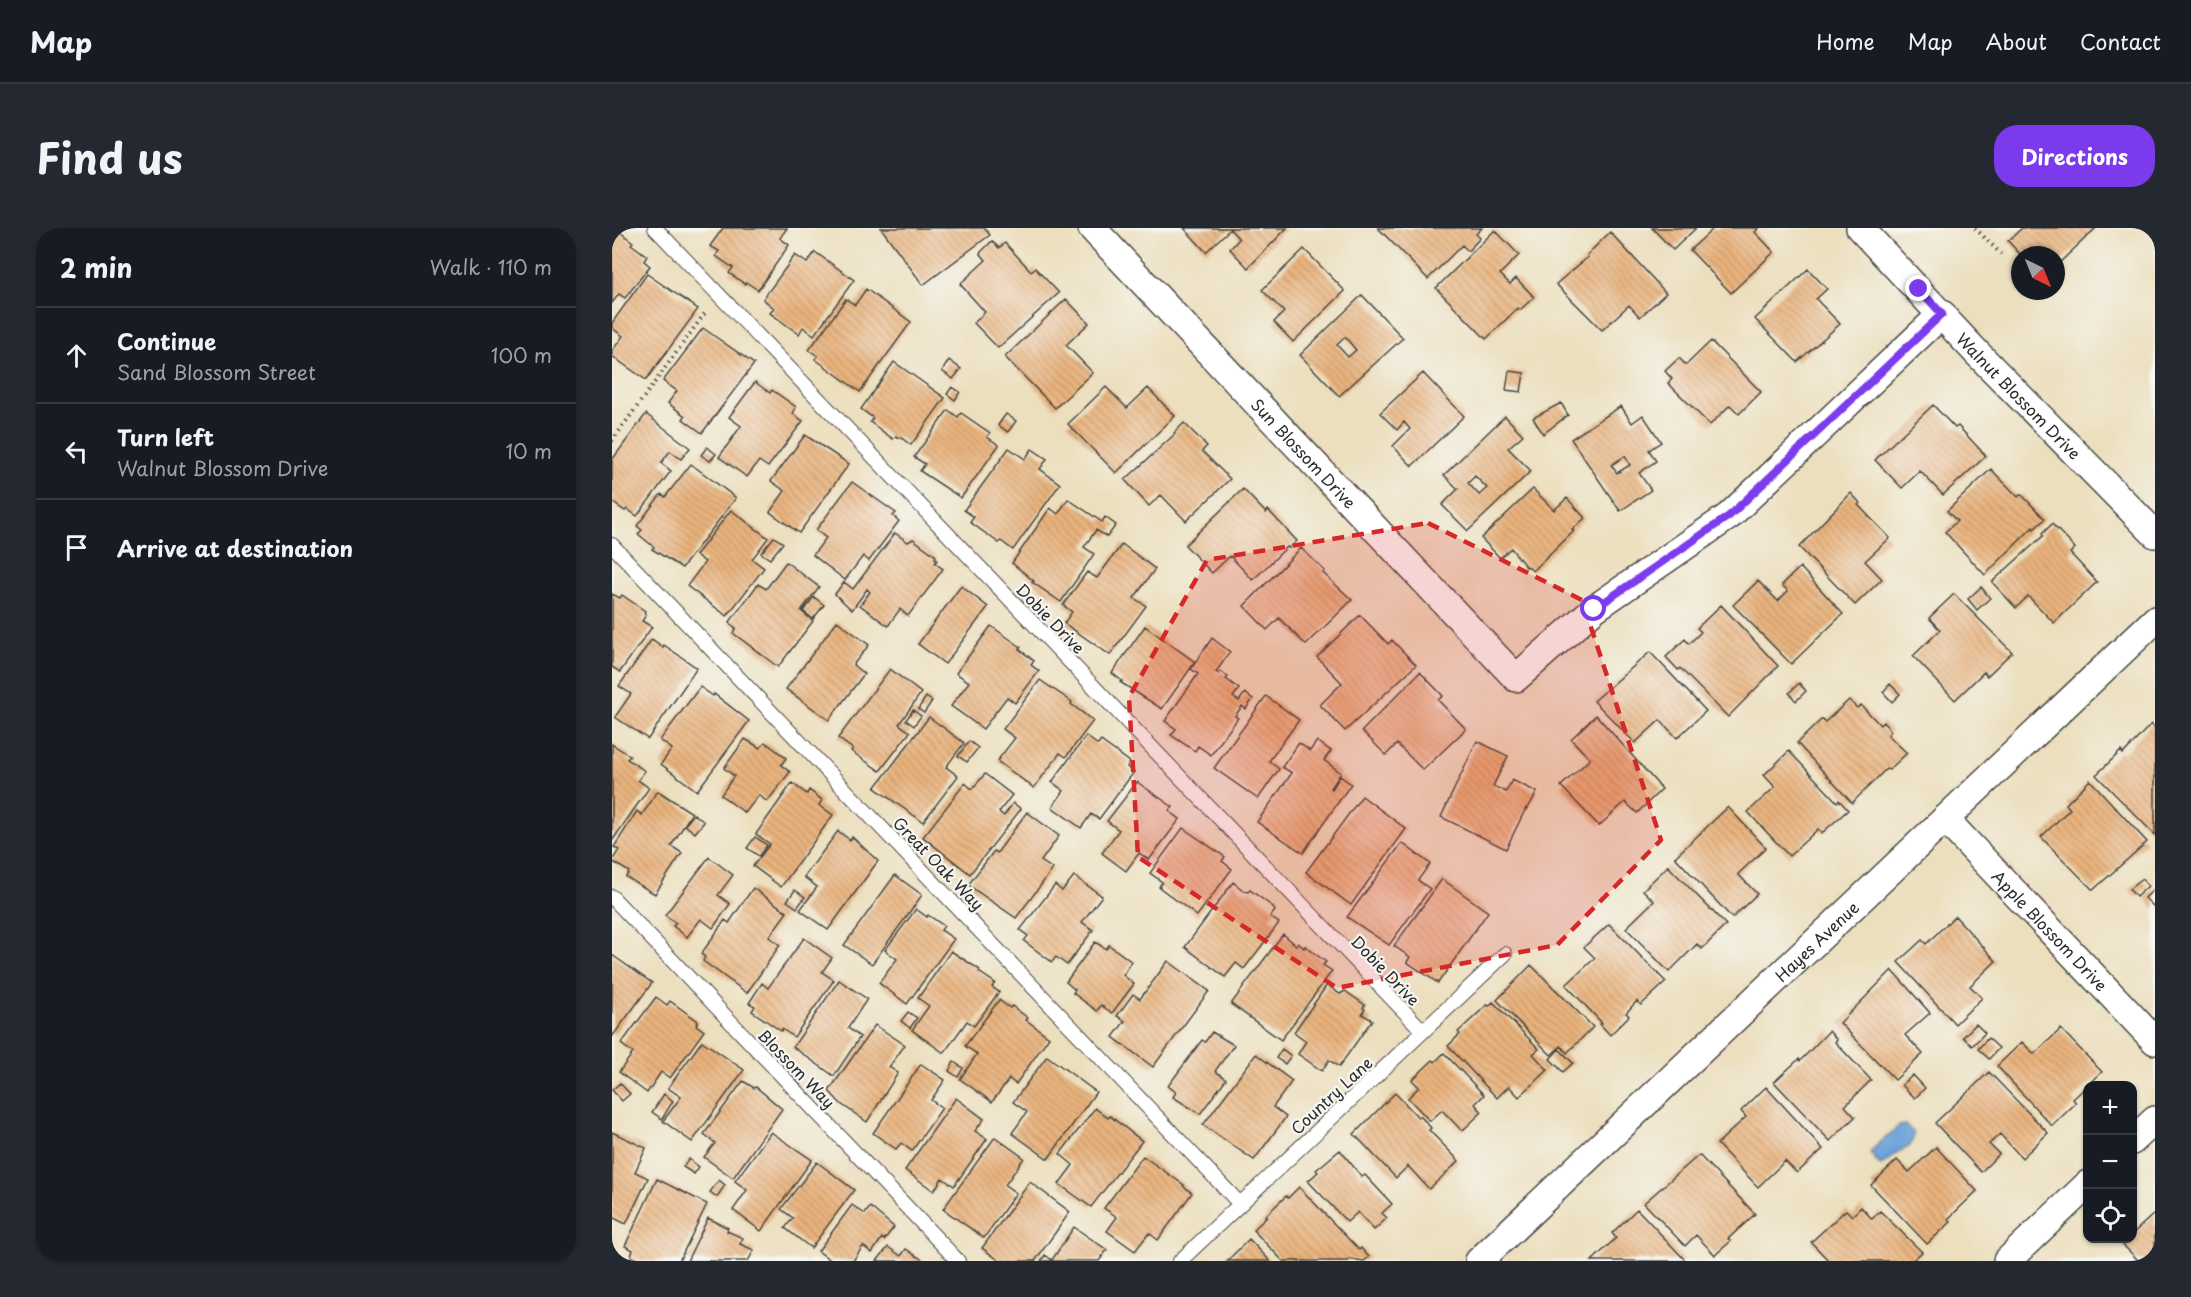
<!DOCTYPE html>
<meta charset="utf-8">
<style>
:root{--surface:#171b24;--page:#242831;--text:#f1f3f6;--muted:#9ea1a6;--line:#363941;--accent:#7c3aed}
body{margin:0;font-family:"Playpen Sans",sans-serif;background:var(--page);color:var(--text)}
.controls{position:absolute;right:18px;bottom:18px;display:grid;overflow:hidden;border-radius:12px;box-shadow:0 2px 4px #0004}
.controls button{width:54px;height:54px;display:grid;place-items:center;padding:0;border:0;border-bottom:2px solid var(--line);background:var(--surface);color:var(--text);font:30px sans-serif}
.compass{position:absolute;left:1399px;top:18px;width:54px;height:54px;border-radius:50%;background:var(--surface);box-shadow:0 2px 4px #0004;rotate:137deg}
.stop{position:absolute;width:18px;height:18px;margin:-14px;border:4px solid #7c3aed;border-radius:50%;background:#fff}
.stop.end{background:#7c3aed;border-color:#fff;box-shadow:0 2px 6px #0008}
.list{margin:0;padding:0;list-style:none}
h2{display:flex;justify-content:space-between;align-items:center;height:78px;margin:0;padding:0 24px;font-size:26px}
h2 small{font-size:20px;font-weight:400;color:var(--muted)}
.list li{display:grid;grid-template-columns:39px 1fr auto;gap:18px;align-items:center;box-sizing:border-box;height:96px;padding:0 24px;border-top:2px solid var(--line)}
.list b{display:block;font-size:22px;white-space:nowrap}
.list p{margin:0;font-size:20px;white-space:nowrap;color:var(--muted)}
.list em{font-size:20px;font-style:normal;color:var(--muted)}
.icon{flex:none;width:33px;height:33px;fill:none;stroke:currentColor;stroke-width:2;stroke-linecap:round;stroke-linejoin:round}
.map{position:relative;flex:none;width:1543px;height:1033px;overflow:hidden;border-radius:24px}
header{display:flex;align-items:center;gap:36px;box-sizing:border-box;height:84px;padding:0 30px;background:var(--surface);border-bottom:2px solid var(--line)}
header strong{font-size:28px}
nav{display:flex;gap:33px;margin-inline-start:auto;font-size:21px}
.intro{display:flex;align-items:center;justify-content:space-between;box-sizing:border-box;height:144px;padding:0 36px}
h1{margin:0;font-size:42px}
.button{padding:15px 27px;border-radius:24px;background:var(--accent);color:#fff;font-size:21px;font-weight:700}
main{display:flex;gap:36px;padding:0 36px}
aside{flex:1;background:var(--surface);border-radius:24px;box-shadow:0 2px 4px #0004}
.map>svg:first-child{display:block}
.water{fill:#6aa1d8;stroke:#4a6682;stroke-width:1.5}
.building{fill:url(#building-back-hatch);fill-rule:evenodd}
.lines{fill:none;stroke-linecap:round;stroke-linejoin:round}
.lane-casing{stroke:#484641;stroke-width:16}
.street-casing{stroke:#484641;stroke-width:30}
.path{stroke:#484641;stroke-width:4;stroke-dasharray:1.5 4.5;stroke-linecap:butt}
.lane{stroke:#fff;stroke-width:14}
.street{stroke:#fff;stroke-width:27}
.route{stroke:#7c3aed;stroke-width:8}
.marked{fill:#d62828;fill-opacity:0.2;stroke:#d62828;stroke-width:4.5;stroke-dasharray:12 8;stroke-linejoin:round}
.labels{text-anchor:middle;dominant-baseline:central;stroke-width:4.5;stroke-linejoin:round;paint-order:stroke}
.street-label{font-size:16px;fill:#2b2b2b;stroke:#f6f6f2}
</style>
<header>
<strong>Map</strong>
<nav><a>Home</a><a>Map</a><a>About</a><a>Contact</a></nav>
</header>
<div class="intro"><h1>Find us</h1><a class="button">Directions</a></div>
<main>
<aside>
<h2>2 min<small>Walk · 110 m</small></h2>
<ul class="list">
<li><svg class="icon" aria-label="ahead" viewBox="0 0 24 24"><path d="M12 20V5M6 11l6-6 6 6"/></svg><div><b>Continue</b><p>Sand Blossom Street</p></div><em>100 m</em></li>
<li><svg class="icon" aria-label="left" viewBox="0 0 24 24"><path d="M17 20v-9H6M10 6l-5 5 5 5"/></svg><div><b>Turn left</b><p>Walnut Blossom Drive</p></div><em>10 m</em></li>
<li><svg class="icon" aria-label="arrive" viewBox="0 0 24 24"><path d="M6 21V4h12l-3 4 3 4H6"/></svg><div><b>Arrive at destination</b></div></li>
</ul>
</aside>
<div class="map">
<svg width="1543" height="1033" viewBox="0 0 1543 1033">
<defs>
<pattern id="building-back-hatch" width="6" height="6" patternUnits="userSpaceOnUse" patternTransform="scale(1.5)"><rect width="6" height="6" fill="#eab47e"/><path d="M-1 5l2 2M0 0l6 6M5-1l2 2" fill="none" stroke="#be9367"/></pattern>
</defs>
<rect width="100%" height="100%" fill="#f6f6f2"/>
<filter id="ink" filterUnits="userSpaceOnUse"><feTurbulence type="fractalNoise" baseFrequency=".0167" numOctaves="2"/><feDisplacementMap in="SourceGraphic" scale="12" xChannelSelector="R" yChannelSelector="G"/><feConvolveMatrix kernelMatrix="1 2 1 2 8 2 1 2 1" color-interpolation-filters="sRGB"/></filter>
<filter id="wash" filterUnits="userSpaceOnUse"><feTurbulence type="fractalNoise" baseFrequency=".008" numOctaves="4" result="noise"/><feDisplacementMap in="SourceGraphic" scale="24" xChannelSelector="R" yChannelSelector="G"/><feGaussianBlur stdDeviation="1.35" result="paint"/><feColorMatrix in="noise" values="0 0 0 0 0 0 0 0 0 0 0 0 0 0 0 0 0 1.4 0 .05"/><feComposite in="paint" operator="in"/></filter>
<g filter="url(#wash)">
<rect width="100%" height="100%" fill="#ecdfbe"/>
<path class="water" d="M1293,897L1302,905C1300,922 1295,919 1284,925C1278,929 1276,935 1268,937L1258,925L1261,921L1287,898Z"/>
<g id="blocks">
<path class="building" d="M111,0H175L168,10L177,17L146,62L134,54L133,56L117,45L121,40L104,28L107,23L98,18Z
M269,0H372L378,7L311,57Z
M572,0H675L636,40L618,21L627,11L618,1L594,24Z
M766,0H870L864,6L868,10L856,23L850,17L816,51Z
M1040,0H1084L1061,22Z
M1102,0H1147L1143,4L1162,24L1119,65L1078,22Z
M1410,0H1484L1444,38V27H1417L1414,23L1409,27L1396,13Z
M0,2L3,4L5,2L21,14L19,16L35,28L32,33L38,38L13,70L7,66L0,75Z
M883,2L907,27L888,46L898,56L904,50L922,69L908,82L906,80L874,111L824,60Z
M998,4L1054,65L1028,89L1017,77L990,102L944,56L976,29L975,27Z
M380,13L387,20L393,15L419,43L423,40L447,65L386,120L362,95L373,84L348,56L374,32L368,25Z
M692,21L733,63L681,114L662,94L672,84L650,62Z
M203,24L242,52L202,107L191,99L187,106L158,85L162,80L151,71L183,27L195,35Z
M1196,41L1215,61L1204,71L1228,96L1185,134L1143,91Z
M35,46L86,81L34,152L0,128V123L11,108L0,100V95Z
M254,61L299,94L248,164L203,131L206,128L197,122L234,71L243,77Z
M750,67L791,110L727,168L688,127ZM733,109L744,122L736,129L725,117Z
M454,71L477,95L454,117L481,145L443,180L393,129Z
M91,100L142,136L90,205L71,191L73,188L56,175L65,163L51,153Z
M1099,113L1149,164L1127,186L1118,177L1098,197L1056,155L1060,151L1053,143L1067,130L1074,137Z
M337,132L349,141L341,151L330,143Z
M282,134L333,170L299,217L288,209L287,210L284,208L281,211L258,194L261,190L249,181Z
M897,143L912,145L909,164L894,162Z
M811,145L852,188L800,238L781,218L798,201L792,194L785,202L768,185Z
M143,154L158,165L160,162L184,179L181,186L191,193L156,239L147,233L135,249L107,229L129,198L117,189Z
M340,159L348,164L343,172L335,166Z
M494,159L515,180L536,160L563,188L504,245L456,196Z
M949,175L956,187L931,206L921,190Z
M1321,177L1343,200L1346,198L1374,228L1331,267L1308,243L1290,260L1263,232Z
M1009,178L1020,195L1031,187L1049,214L1037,222L1044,233L1027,245L1039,262L1008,283L959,211ZM1013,228L1018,237L1005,245L999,237Z
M336,182L346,189L349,185L378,205L375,209L387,217L349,270L308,243L313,236L302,229Z
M34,186L78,220L69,231L58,223L49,235L59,243L25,288L15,281L13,283L0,274V232Z
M394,186L404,193L396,204L386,197Z
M893,188L911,207L896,220L919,243L856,303L830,277L846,261L832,247ZM863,248L875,260L867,267L856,255Z
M572,195L595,218L590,223L618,251L574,293L549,267L537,278L513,252L563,206L562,205Z
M193,207L237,236L187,305L158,284L173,263L159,253Z
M95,219L104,226L98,233L89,227Z
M397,220L413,231L420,221L435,231L428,241L448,256L401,322L389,313L387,315L358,294L362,289L352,282Z
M79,236L124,270L70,340L40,321L42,319L26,306L30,302L25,298L49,266L53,269Z
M1379,241L1406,269L1409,266L1433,291L1422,301L1421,299L1373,347L1333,304L1345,293L1335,283Z
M240,254L284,285L281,288L287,293L257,333L251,328L233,352L201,327L214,310L204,302Z
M631,261L654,285L656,282L685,313L677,320L675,319L641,352L618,328L600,345L573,317Z
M921,261L942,282L955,270L973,290L960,302L962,303L921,343L915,338L914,339L899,320L888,330L869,310Z
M1239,265L1248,275L1246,277L1278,310L1253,333L1270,351L1243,377L1187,319Z
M456,271L490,294L493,289L504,297L495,309L484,302L472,319L482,326L449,374L420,354L422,353L400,335L438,280L446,286Z
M119,282L156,310L140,331L152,340L115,388L75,358L93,334L84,327Z
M1440,296L1463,320L1458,325L1485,354L1442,395L1416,368L1404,380L1380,354L1431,308L1430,306Z
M283,305L296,314L301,311L324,328L323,330L325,332L323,335L331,341L296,388L288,381L276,398L248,377L258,364L255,361L240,382L223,366L232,354L241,361Z
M162,309L171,315L158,331L149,325Z
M510,316L543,341L522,370L534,378L498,427L452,395L460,384L451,377L475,344L485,350Z
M689,320L713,343L711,345L740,372L694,417L667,390L655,402L632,378Z
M174,334L207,359L189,383L201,393L166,439L121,405L124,400L117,395L146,356L154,361Z
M1188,339L1231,386L1179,436L1121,377L1146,353L1166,373L1176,363L1170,357Z
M349,358L376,379L333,436L306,416Z
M1369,359L1378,370L1365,382L1356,371Z
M0,366L8,370L10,367L33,383L32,385L34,387L30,393L40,399L8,444L0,439Z
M1342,366L1400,424L1375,448L1372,444L1343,472L1301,428L1328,402L1317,390Z
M202,369L212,377L201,391L191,383Z
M1109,377L1166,438L1116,489L1068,440L1066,442L1054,429L1073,411L1077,416L1089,404L1085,400Z
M748,387L776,416L780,412L804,437L733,503L708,477L730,455L705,429Z
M225,393L257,417L241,437L252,446L217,492L174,461Z
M379,398L409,419L407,421L422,433L419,437L427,443L403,475L395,469L371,501L339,478L357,454L344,445Z
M533,398L583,434L550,481L508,454L510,453L500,445Z
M600,410L618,424L604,444L607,446L609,443L616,449L614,451L627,461L621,469L627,473L633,465L641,471L634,481L630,478L623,488L626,490L599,527L586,518L583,523L559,507L564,501L553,493L586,446L579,441Z
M40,411L51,419L52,417L85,440L36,511L3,489L19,466L7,458Z
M1038,424L1094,483L1065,510L1048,492L1023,515L982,473Z
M278,441L309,465L287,496L298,504L268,543L239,523L241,521L226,510Z
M808,444L831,468L826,472L854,501L811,542L785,516L774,527L750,503Z
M428,452L460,474L459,476L481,493L454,529L448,525L422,560L385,533L403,510L391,501Z
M1187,455L1194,463L1184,473L1177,465Z
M1278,456L1288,466L1280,474L1271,464Z
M88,459L101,468L102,466L137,493L85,563L49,536L60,521L48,512Z
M654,468L687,492L657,533L667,541L646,571L602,540Z
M314,469L320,473L312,485L306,481Z
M1237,472L1245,480L1249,477L1268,497L1271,494L1279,503L1276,507L1295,525L1277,542L1274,541L1240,575L1185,515L1210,491L1213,494Z
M301,482L309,488L302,498L294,492Z
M984,487L1050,561L1025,585L1013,574L987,598L949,558L978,531L959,511Z
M317,489L352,515L334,539L346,548L311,594L263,560Z
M1539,496L1543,500V607L1484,547L1509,523L1511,526Z
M474,508L486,517L489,513L518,534L515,539L522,544L487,591L479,586L469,600L440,579L452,563L440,554Z
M133,511L148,520L153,514L174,530L169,537L178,544L155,574L147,567L133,585L109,567L122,548L112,540Z
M357,513L366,520L355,534L346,528Z
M705,513L719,523L712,532L729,545L719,560L720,561L728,548L739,556L691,625L645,594L680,545L670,539L687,515L698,523Z
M865,513L896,528L881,558L894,564L900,552L925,564L915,582L914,580L894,621L829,589Z
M0,516L18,528L15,531L33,543L26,552L37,560L0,613Z
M1177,523L1225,574L1227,572L1236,582L1210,605L1206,601L1177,628L1136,584L1163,559L1152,547Z
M373,546L400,567L387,584L392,588L401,575L409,581L358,646L311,609L353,555L360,561Z
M1478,552L1535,614L1481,662L1429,609L1458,581L1454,576Z
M525,554L561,579L557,583L568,591L537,632L527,625L514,643L490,625L507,602L495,593Z
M180,555L195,566L197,562L210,572L207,577L221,587L169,659L141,638L158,616L144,606Z
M46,563L80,585L59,618L70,625L43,666L14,649L17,644L0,633L7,622L2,619L25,583L30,587Z
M750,568L794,601L739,677L694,644Z
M1116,579L1154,620L1126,646L1145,666L1120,690L1063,629Z
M415,584L447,608L429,633L441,641L404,690L356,657L382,623L385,625Z
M82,586L92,594L83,605L73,597Z
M571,600L613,629L610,633L620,641L585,688L547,659L550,654L538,645Z
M226,603L238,612L240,609L266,633L216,702L188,682L205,659L192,649Z
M143,609L155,617L147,628L135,620Z
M790,615L818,636L806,652L818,661L777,717L735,689Z
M97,629L121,647L106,667L118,676L101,700L89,691L75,709L61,698L64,695L53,687Z
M1056,638L1114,697L1090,721L1085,716L1057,744L1014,700L1042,673L1031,662Z
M283,647L310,667L260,736L232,717Z
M462,648L490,668L470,694L481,702L455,737L444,729L440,734L412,713L416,708L408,702L443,657L450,663Z
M830,651L876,684L826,755L795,734L798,729L782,718Z
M1530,651L1536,658L1524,669L1517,661Z
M621,654L632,663L636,664L638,662L661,679L663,683L658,689L667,695L632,741L624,735L613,749L573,719Z
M141,660L175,684L157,709L168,717L135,765L91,733L93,729L89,726L113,692L117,695Z
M1543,660V680L1533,670Z
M183,662L193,669L185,680L175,673Z
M304,681L315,689L316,687L332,698L329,702L342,711L295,776L267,755L285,731L273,722Z
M1343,688L1384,733L1358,758L1370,770L1343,796L1286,734L1310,712L1314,716Z
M997,696L1054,754L1029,777L1025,773L1014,785L1017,788L998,807L988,796L990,795L954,757L983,730L972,719Z
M671,706L684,717L686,715L692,720L693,718L714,734L711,737L720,743L669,812L619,776Z
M192,710L220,730L210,744L222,752L182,809L170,801L169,803L140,783L143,778L137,775L150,755L156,760Z
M483,714L494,721L497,717L520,734L511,747L522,756L500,785L489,777L485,783L461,765L463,762L454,754Z
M339,723L368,742L367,744L383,755L380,759L387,764L362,798L355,793L332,825L300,802L317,778L306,770Z
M0,727L40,755L0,809Z
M556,733L597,763L541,839L501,809L513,793L505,788L521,766L528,771Z
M919,737L981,799L955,825L949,818L939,827L885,772Z
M1280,742L1318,785L1293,807L1311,826L1283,852L1228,795Z
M227,752L255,771L236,800L248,809L222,848L181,819Z
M715,757L728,766L733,763L753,777L751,780L753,781L750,786L760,792L727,839L717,832L710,843L686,826L694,813L682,804Z
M44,769L55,777L58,773L86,793L84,797L92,803L58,850L49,844L35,865L7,844L21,825L9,816Z
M387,772L398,780L400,778L416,790L414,792L437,809L404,856L397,851L380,874L348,851L365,826L353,818Z
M881,774L927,821L921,826L936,842L907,869L897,858L885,870L836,818L848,806L846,804L875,777L877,778Z
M296,784L305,790L298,800L289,793Z
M1364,796L1373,805L1360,818L1351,809Z
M263,797L293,817L277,839L286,845L255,894L229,876L217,863Z
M1449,801L1490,844L1461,871L1464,875L1440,898L1385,838L1410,814L1422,826Z
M1217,803L1225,812L1223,814L1259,852L1233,878L1243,889L1218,913L1162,854L1187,831L1188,833Z
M600,804L622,817L603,843L614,851L588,886L561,869L564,864L556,858L590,812L593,814Z
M1376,810L1387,820L1377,831L1366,821Z
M90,813L132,842L80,914L51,893L69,869L56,860Z
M670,821L679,828L673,836L664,830Z
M947,821L961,835L951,844L938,831Z
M832,825L872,867L863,876L870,884L850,903L830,882L818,893L796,870L807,859L800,852L821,832L823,834Z
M644,826L680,853L661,879L674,889L642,932L591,897Z
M435,828L484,864L436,931L400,905L415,884L401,874Z
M342,834L351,840L346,849L337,843Z
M309,836L333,852L319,872L330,880L300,923L289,915L284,921L261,905Z
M1377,844L1436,905L1410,930L1388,906L1377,916L1387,926L1369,944L1323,895Z
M1301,847L1313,860L1303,870L1290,857Z
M131,853L142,860L144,859L170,881L121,950L92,929L103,915L92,906Z
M8,855L18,866L10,873L0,862Z
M1154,859L1211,921L1185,945L1173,933L1146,959L1105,916L1134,889L1129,883Z
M783,865L806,889L808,888L819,900L817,902L847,933L817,961L796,938L784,950L742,906Z
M52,866L61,873L50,891L40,884Z
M344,870L372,891L363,903L375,911L342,958L330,950L322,963L293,942Z
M483,880L496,890L498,888L530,913L479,979L447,956L461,937L448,926Z
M0,904L34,920L23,944L36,950L14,996L0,989Z
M159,904L200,932L149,1003L121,982L135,962L123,953Z
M383,909L412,930L393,957L404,965L372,1010L331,981Z
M1324,919L1365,963L1336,991L1339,994L1315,1016L1259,957L1285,932L1297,944Z
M728,922L750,949L753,947L780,976L770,985L775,990L762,1002L746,984L735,994L696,953L706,944L704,942Z
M1087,927L1143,986L1116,1011L1119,1013L1103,1027L1084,1007L1073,1018L1032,975Z
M531,928L572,957L571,958L580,965L546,1012L537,1005L523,1023L495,1003L505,989L492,980Z
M77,931L87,939L82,946L71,939Z
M205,934L242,962L199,1020L173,1000L181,990L169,981Z
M45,951L95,976L67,1033H30L19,1028L21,1022L13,1018Z
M107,952L113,957L105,969L98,964Z
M418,954L458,984L423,1033H388L370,1020Z
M687,959L747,1022L749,1020L757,1029L752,1033L738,1031L736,1033H671L641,1002L655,989L653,988L674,968L676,970Z
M240,977L253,986L258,979L282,999L272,1012L270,1010L260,1025L251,1018L241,1033H220L206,1023Z
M1249,979L1260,991L1268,983L1310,1024L1300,1033H1217L1199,1014L1234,982L1240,988Z
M1025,981L1074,1033H980L1004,1010L1000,1005Z
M1543,985V1033H1527L1510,1016L1516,1010H1520V1006Z
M96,990L116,1000L115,1003L131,1010L128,1016L142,1022L136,1033H75Z
M462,999L495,1022L487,1033H429L433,1027L440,1032Z
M637,1011L658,1033H615Z
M276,1019L289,1028L294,1021L312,1033H265Z"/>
</g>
</g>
<g filter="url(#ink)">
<use href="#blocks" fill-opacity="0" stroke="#484641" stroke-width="1.5"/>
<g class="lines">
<defs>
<path id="lane" d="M43,0L811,803
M0,317L628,976
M0,669L346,1033
M568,1033L893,726"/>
<g id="street">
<path id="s1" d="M480,0L904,450L982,381L1117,288L1330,86"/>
<path id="s2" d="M1248,0L1364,124L1543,306"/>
<path id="s3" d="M1333,591L1543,813"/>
<path d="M1520,913L1543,892"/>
<path id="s4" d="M867,1033L1543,392"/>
<path d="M1395,1033L1476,956"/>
</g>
</defs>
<use href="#lane" class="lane-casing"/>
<use href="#street" class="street-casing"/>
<path class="path" d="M1363,0L1389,26
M0,213L93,85"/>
<use href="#lane" class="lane"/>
<use href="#street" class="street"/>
</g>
</g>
<g class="lines" filter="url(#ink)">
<path class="route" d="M982,381L1117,288L1330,86L1307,61"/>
</g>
<path class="marked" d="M816,295L970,372L1049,612L945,717L725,760L526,629L517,469L595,332Z"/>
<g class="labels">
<g class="street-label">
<text stroke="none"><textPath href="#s2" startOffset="231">Walnut Blossom Drive</textPath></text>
<text stroke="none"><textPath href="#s1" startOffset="309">Sun Blossom Drive</textPath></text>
<text transform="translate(439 390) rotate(46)">Dobie Drive</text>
<text transform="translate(327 635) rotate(46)">Great Oak Way</text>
<text stroke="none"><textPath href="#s3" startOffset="153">Apple Blossom Drive</textPath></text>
<text stroke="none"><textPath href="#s4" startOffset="465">Hayes Avenue</textPath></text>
<text transform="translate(774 742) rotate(46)">Dobie Drive</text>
<text transform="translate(185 840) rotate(46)">Blossom Way</text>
<text transform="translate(719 867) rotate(-43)">Country Lane</text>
</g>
</g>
</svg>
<div class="controls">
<button>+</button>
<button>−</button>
<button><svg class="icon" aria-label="locate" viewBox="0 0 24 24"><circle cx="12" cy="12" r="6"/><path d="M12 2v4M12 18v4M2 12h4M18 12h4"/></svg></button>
</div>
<svg class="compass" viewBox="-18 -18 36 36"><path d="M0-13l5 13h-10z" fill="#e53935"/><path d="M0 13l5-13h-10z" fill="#9ea1a6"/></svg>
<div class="stop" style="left:982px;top:381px"></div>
<div class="stop end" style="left:1307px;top:61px"></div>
</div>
</main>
